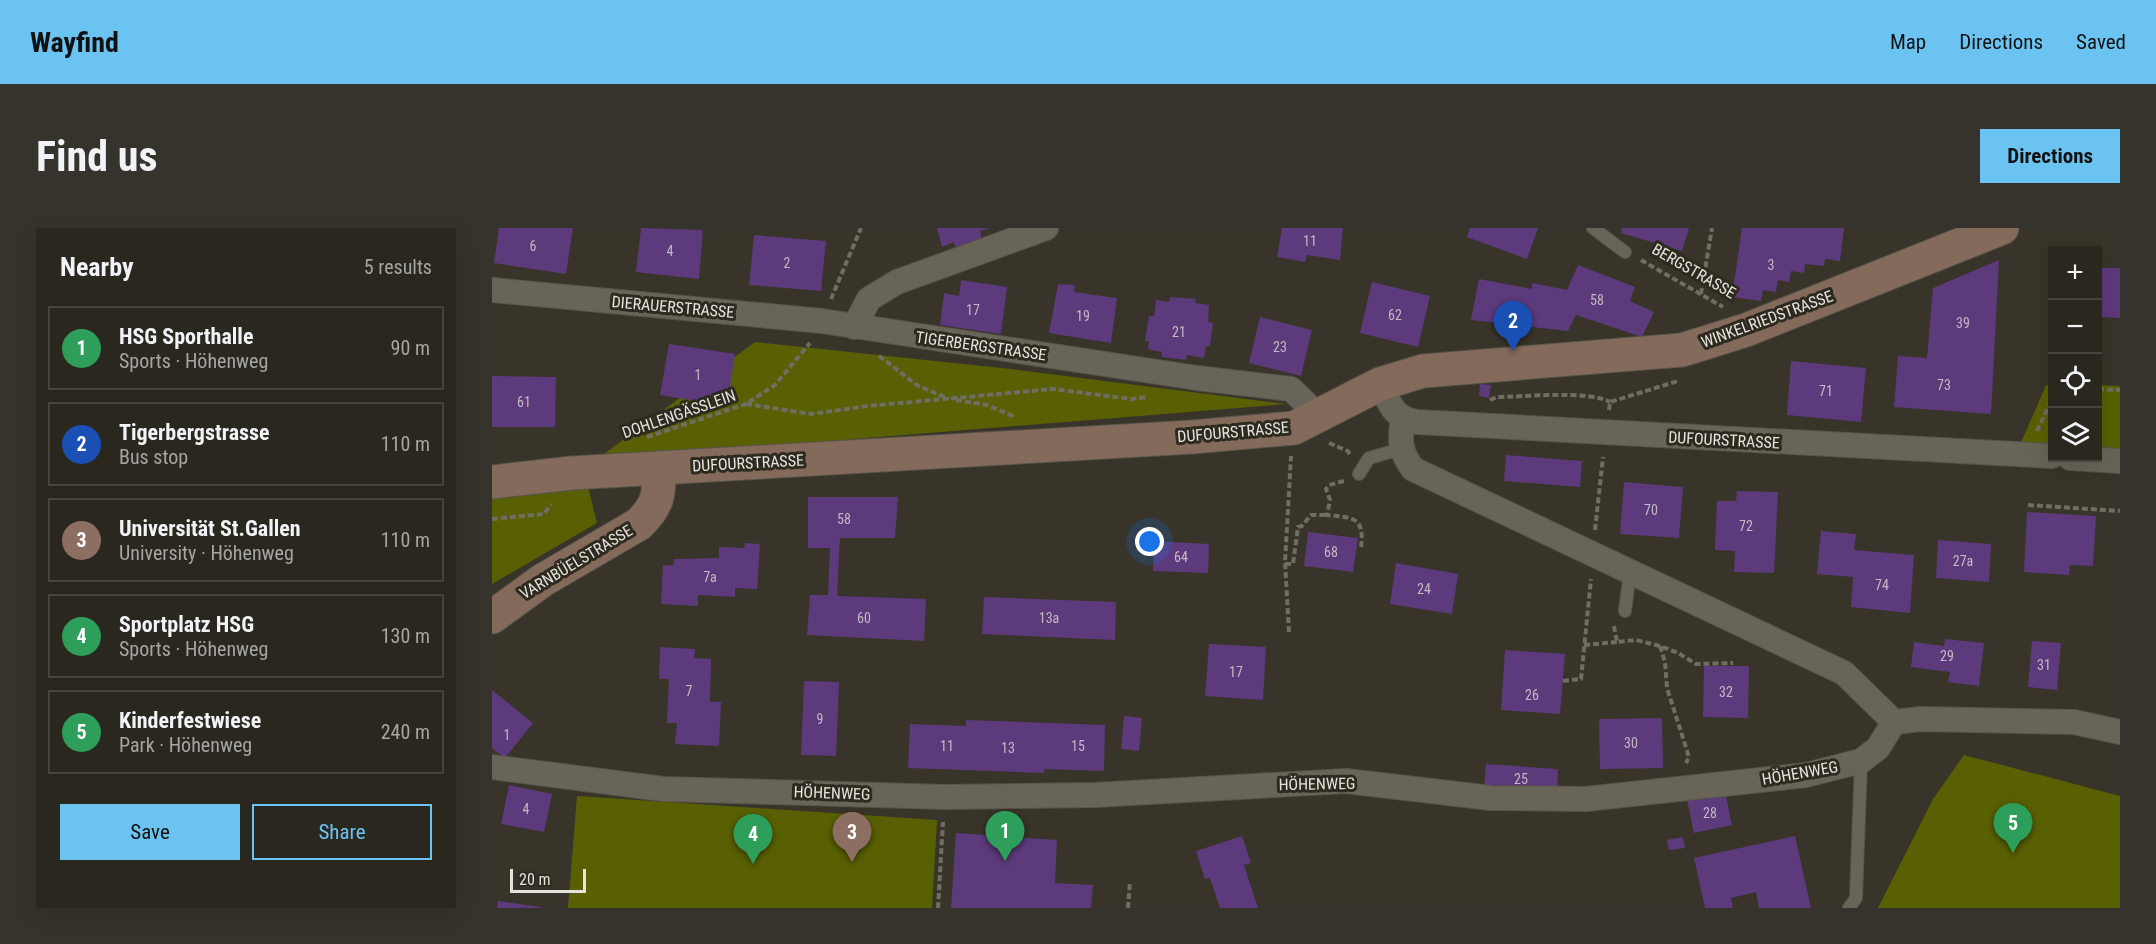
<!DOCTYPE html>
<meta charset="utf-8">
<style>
:root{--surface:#2a271f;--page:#36332c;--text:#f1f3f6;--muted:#a5a5a4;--line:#46443d;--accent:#6ac3f1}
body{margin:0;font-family:"Roboto Condensed",sans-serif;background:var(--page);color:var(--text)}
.controls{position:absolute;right:18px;top:18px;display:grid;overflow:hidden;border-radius:0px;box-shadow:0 6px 24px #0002}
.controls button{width:54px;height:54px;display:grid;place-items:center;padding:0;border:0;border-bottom:2px solid var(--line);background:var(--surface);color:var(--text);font:30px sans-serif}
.scale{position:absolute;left:18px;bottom:15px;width:76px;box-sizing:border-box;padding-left:6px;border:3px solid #e5e3dc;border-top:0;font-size:16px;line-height:21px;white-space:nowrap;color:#e5e3dc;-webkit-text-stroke:4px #2e2a1f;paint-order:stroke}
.you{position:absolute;left:658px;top:314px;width:21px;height:21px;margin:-15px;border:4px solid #fff;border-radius:50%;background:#1a73e8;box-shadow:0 0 0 9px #1a73e833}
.badge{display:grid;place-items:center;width:39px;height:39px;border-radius:50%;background:var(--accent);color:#fff;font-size:20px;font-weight:700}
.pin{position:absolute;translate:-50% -50px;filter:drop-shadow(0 2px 3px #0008)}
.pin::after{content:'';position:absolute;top:32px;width:21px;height:18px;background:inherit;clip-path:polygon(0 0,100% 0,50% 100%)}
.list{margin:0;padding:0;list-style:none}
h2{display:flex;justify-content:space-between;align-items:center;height:78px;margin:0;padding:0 24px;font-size:26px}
h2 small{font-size:20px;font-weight:400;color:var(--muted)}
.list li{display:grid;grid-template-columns:39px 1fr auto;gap:18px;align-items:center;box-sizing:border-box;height:84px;margin:0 12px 12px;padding:0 12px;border:2px solid var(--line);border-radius:0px}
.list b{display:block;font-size:22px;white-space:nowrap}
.list p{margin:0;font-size:20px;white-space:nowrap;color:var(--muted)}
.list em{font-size:20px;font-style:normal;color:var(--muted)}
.actions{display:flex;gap:12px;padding:18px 24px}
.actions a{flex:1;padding:14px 0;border:2px solid var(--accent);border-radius:0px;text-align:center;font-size:21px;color:var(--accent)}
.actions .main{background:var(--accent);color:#111}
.icon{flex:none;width:33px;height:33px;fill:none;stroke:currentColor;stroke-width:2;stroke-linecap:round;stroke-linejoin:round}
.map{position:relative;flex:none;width:1628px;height:680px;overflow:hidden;border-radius:0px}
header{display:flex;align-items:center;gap:36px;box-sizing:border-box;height:84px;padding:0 30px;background:var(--accent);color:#111}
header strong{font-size:28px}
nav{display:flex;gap:33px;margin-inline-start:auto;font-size:21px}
.intro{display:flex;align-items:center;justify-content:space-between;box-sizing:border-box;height:144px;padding:0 36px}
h1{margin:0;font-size:42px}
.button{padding:15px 27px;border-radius:0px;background:var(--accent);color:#111;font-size:21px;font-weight:700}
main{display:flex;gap:36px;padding:0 36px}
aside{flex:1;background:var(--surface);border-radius:0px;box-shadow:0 6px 24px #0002}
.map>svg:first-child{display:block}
.green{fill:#596003}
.building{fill:#5d3a7b}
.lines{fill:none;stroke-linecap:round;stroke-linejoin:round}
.lane-casing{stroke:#56534a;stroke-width:14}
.street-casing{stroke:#56534a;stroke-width:26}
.secondary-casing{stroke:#56534a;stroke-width:35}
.path{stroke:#706d63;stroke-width:4;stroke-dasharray:6 3;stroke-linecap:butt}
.lane{stroke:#686458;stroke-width:12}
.street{stroke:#686458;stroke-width:24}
.secondary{stroke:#846a5b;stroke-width:33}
.labels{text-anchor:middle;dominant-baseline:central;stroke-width:6;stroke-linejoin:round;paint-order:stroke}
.number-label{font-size:14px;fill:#c3b9c4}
.street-label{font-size:16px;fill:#e5e3dc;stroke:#2e2a1f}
</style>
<header>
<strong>Wayfind</strong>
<nav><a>Map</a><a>Directions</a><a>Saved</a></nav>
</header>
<div class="intro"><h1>Find us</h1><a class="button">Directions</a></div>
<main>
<aside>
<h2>Nearby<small>5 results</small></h2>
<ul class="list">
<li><span class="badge" style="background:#2e9e5b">1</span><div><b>HSG Sporthalle</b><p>Sports · Höhenweg</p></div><em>90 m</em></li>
<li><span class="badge" style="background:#1a4fb4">2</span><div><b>Tigerbergstrasse</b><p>Bus stop</p></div><em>110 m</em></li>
<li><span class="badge" style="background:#8d6e63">3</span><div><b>Universität St.Gallen</b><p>University · Höhenweg</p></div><em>110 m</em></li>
<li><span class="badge" style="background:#2e9e5b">4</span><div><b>Sportplatz HSG</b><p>Sports · Höhenweg</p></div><em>130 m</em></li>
<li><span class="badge" style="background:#2e9e5b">5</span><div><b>Kinderfestwiese</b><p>Park · Höhenweg</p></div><em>240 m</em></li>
</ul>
<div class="actions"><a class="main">Save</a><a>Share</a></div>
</aside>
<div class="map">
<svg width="1628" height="680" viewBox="0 0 1628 680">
<rect width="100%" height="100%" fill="#383429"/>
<path class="green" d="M263,114L519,141L794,176L264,219L112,226Z
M1554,157H1560V219L1528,217Z
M1606,157L1628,158V223L1606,222Z
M94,251L105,295L0,356V261Z
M1472,527L1628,568V680H1386L1441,571Z
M85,568L445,592L440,680H76Z"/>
<path class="building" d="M7,0H81L74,46L2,35Z
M149,0L211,2L207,51L144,44Z
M445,0H496V1L488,3L490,11L464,20L462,14L450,19Z
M790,0H851L848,32L815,27L813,34L785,29Z
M978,0H1046L1035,31L975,9Z
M1130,0H1197L1190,23L1129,5Z
M1250,0H1352L1348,33L1333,31L1332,38L1313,36L1312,45L1299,43L1297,54L1286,52L1284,64L1271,62L1269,73L1240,69Z
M262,7L334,13L329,63L257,57Z
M1507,32L1499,186L1402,179L1406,128L1435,130L1441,60Z
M1086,37L1143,59L1138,73L1162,84L1150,109L1084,87L1076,103L979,92L987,51L1040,61V55L1075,62Z
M1606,40H1628V90L1606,89Z
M469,52L515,59L509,106L448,97L452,65L467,68Z
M880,54L938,68L926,119L868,105Z
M566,56L583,57L582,64L625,70L619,115L557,105Z
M678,69L704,71L703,75L717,77L716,94L721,95L718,118H714L712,130L695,127L694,132L670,129V124L656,121L657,113H653L657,88H662L664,72L677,74Z
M768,89L820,102L809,148L757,135Z
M177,116L243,126L236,172L220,169L217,175L168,167Z
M1299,133L1374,140L1369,194L1295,187Z
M0,148L64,149L63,199H0Z
M988,156L999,157L997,170L987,168Z
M1014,227L1090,233L1088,259L1012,253Z
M1132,254L1191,259L1187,310L1128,306Z
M1245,263L1286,264L1282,345L1242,344L1243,323L1223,322L1225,273H1244Z
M316,269H406L403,310H348L345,368L434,371L432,413L315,407L318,367H336L338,320H316Z
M1535,284L1604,288L1601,338L1578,337L1577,347L1532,344Z
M1329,303L1364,306L1362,322L1422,327L1418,385L1359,379L1361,349L1325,346Z
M816,304L866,310L861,344L812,338Z
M1446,312L1499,316L1497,354L1444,350Z
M662,313L717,316L716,345L661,343Z
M253,315L268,316L265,361L243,360V369L206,367V378L169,376L171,337L181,338L182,331L227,330V319L252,320Z
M904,335L966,346L960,386L898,376Z
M492,369L624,374L623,412L490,406Z
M1453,411L1492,415L1487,458L1456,454L1458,444L1419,439L1422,414L1452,418Z
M1540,413L1569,415L1565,462L1536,459Z
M717,416L774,419L771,472L713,468Z
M168,419L203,421L202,430L219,431L218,474H229L227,518L183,516L185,495H175L177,451H167Z
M1013,422L1073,426L1068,486L1009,482Z
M1212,438H1257L1256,490L1211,489Z
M312,453L347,454L344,528L309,527Z
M0,462L41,495L13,530L0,520Z
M632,488L650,490L647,523L629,521Z
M1170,490L1171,540L1108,541L1107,491Z
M474,492L613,497L612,543L552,541V545L416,540L418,496L474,498Z
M994,536L1066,541L1065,566L992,561Z
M17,557L60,566L52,604L9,596Z
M1233,564L1240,597L1202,605L1195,572Z
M464,605L565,612L563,655L601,657L599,680H459Z
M750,608L759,635L752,637L766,680H728L718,650L713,651L704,623Z
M1303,608L1319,680H1267L1264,664L1239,670L1241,680H1213L1202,630Z
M1191,609L1193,620L1177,622L1175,612Z
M6,673L49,679V680H5Z"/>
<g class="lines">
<defs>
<path id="lane" d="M1101,0L1133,24
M867,246L877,230L909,221
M1133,383L1138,344
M1357,680L1364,670L1369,533"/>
<path id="street" d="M0,62L330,93L705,150L799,161L828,189
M362,99L377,71L405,54L554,0
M888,156C898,176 901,190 925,194L1560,228
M911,191C907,212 908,224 921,241L1352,445L1402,494
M1578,230L1628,233
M0,539L171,561L453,569L603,567L854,553L999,570L1094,571L1314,547L1369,533L1386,520L1402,494L1429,491L1582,494L1628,504"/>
<path id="secondary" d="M0,254L80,245L700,209L802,200L888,156L931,143L1190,122L1254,102L1510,0
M0,389L51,352L147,296C167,276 167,267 167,240"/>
</defs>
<use href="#lane" class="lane-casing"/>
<use href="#street" class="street-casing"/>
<use href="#secondary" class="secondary-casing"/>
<path class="path" d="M1149,32L1231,79
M1209,66L1220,0
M339,71L369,0
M387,128L425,157L457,171
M1606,161L1628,162
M464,172L495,177L523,189
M998,172L1005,169C1031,169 1097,162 1118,174
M254,176L319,186L376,178L561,161L639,171L656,169
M1117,182L1118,174L1186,153
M1545,203L1560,171
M155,209L254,176L283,157L318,115
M837,215L856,223L858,227
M852,253L837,257L834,261L838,272L835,287C861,290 873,288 869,320
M1536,277L1628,283
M0,291L52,286L59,276
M1103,302L1111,229
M793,336H801L806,299L810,298L819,287H835
M1122,398L1125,414L1144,412L1168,418L1186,425L1204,436L1241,435
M797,404L793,334L799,228
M1092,417L1125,414
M1168,418L1173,434L1175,460L1197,529L1194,535
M1071,453L1089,451L1099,351
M446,680L451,594
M636,680L638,653"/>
<use href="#lane" class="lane"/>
<use href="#street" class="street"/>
<use href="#secondary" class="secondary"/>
</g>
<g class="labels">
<g class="number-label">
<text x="818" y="13">11</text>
<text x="41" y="18">6</text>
<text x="178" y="23">4</text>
<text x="295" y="35">2</text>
<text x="1279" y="37">3</text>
<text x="1105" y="72">58</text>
<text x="481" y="82">17</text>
<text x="903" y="87">62</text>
<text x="591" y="88">19</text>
<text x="1471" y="95">39</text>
<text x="687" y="104">21</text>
<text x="788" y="119">23</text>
<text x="206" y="147">1</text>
<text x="1452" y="157">73</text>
<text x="1334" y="163">71</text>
<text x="32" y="174">61</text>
<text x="1159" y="282">70</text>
<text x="352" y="291">58</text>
<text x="1254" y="298">72</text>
<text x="839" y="324">68</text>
<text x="689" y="329">64</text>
<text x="1471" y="333">27a</text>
<text x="218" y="349">7a</text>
<text x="1390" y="357">74</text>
<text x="932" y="361">24</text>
<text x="372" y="390">60</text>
<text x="557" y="390">13a</text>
<text x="1455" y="428">29</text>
<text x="1552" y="437">31</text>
<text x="744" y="444">17</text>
<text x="197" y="463">7</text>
<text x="1234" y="464">32</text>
<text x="1040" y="467">26</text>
<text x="328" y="491">9</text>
<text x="15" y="507">1</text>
<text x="1139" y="515">30</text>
<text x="455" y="518">11</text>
<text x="586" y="518">15</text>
<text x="516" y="520">13</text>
<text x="1029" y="551">25</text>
<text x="34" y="581">4</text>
<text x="1218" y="585">28</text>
</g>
<g class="street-label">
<text transform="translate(1202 43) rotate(30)">BERGSTRASSE</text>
<text transform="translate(181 79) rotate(5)">DIERAUERSTRASSE</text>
<text transform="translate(1275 91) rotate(-20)">WINKELRIEDSTRASSE</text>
<text transform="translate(489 118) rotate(8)">TIGERBERGSTRASSE</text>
<text transform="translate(187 186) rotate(-19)">DOHLENGÄSSLEIN</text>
<text transform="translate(741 204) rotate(-5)">DUFOURSTRASSE</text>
<text transform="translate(1232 212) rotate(3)">DUFOURSTRASSE</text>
<text transform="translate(256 235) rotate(-3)">DUFOURSTRASSE</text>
<text transform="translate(84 334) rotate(-31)">VARNBÜELSTRASSE</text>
<text transform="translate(1308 545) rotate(-10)">HÖHENWEG</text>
<text transform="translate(825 556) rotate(-1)">HÖHENWEG</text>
<text transform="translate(340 565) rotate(2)">HÖHENWEG</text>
</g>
</g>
</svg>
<div class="controls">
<button>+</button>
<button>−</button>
<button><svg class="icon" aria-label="locate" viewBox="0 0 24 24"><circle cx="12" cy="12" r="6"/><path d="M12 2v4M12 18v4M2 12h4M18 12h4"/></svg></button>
<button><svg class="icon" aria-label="layers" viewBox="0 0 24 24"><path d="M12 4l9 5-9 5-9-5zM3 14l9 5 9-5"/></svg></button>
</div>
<div class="scale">20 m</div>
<div class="you"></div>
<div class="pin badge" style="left:513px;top:633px;background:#2e9e5b">1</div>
<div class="pin badge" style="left:1021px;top:123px;background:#1a4fb4">2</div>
<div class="pin badge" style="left:360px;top:634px;background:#8d6e63">3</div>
<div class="pin badge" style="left:261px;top:636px;background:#2e9e5b">4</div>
<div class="pin badge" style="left:1521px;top:625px;background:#2e9e5b">5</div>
</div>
</main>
